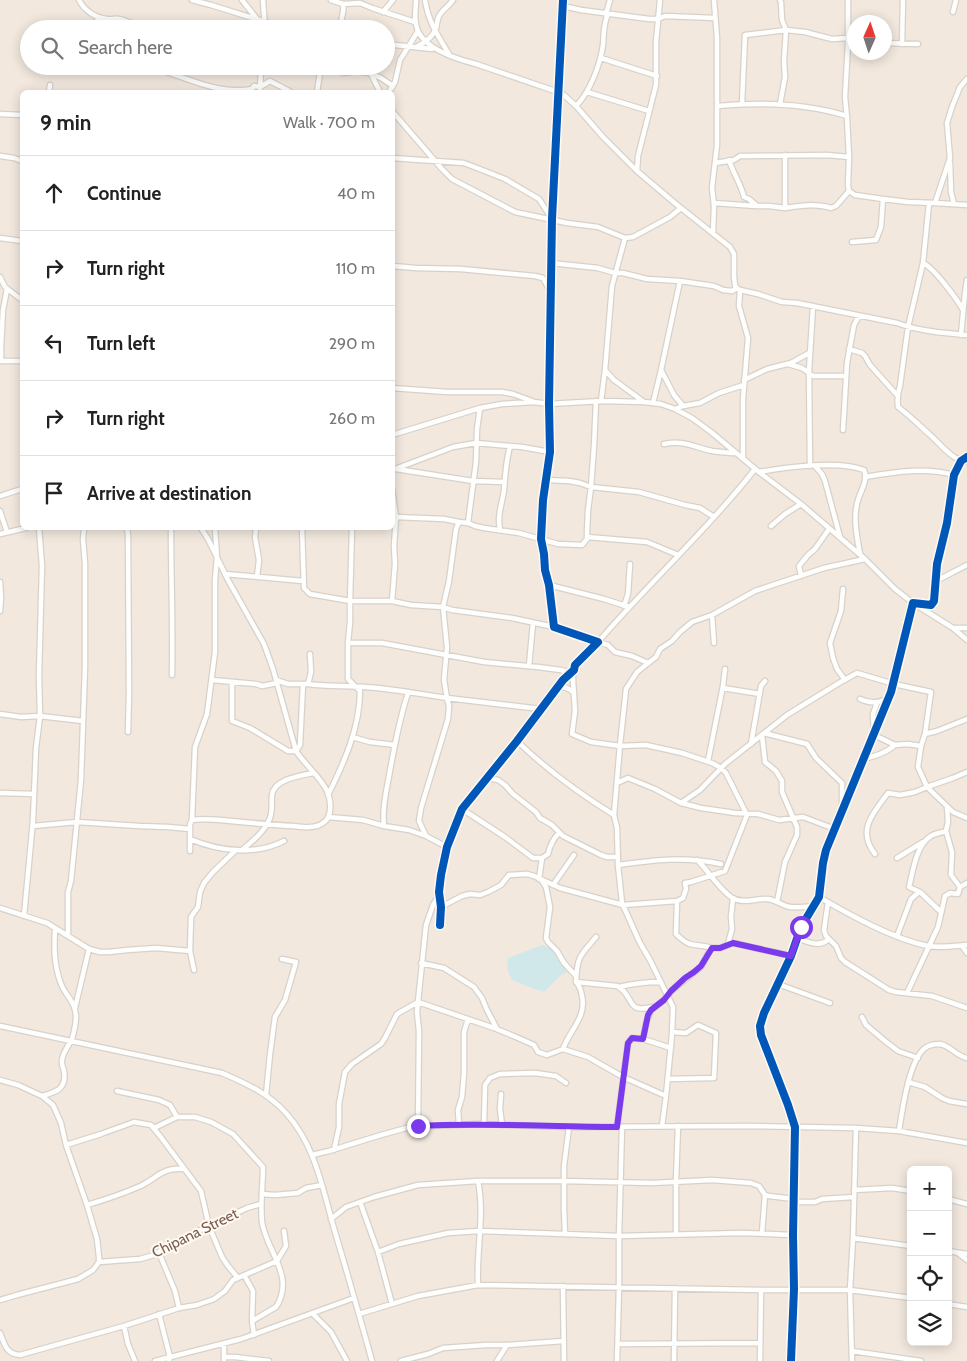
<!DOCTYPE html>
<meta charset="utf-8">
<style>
:root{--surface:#fff;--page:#f6f6f6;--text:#222;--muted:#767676;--line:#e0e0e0}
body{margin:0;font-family:Cabin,sans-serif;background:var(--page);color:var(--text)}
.controls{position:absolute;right:15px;bottom:15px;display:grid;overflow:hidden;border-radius:8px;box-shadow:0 2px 12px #0003}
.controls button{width:45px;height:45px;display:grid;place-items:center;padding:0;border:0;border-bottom:1px solid var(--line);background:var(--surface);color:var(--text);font:25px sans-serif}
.compass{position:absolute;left:847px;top:15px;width:45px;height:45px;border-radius:50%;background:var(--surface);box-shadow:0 2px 12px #0003;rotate:3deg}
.stop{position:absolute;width:15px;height:15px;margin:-11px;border:4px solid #7c3aed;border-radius:50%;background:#fff}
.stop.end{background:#7c3aed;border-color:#fff;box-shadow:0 1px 5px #0008}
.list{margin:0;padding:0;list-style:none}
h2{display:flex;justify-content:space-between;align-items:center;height:65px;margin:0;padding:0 20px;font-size:21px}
h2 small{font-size:16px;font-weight:400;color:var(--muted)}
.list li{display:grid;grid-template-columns:32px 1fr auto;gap:15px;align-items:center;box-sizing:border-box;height:75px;padding:0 20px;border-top:1px solid var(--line)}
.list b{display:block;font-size:19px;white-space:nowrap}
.list em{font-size:16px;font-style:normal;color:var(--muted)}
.icon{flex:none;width:28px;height:28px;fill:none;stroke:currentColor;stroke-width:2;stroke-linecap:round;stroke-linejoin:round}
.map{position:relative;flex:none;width:967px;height:1361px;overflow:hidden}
.search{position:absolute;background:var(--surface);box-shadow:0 2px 12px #0003;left:20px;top:20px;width:375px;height:55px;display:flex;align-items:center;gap:12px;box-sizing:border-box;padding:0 18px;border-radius:28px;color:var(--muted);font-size:19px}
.panel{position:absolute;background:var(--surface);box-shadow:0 2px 12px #0003;left:20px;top:90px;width:375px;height:440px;border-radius:8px}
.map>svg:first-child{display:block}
.residential{fill:#f2e8de;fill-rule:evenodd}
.water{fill:#d0e8ea}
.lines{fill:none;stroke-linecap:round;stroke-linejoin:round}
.street-casing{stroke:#d7d1cb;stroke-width:7}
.street{stroke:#fefefd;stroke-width:4.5}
.cycleway-casing{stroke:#fffaf3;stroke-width:11}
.cycleway{stroke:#0057b8;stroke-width:8}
.route{stroke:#7c3aed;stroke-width:6}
.labels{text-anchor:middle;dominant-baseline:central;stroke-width:4;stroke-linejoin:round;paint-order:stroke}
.street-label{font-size:15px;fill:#7a5c4d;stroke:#fffaf3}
</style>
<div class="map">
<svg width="967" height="1361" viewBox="0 0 967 1361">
<rect width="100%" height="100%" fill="#f9f5f0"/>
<path class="residential" d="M0,0H967V1361H0ZM854,22H884V52H854ZM29,29H386V66H29ZM22,92H392V528H22ZM911,1170H948V1342H911Z"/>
<path class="water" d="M542,945L553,949L567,972L561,975L544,992L532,988L512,980L507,969L508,958Z"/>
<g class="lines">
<defs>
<path id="street" d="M79,0C84,10 95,18 107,19C111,20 115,18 119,19C127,20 136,26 144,29
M192,0L211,5L256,19
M242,0L257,19L277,26L309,27L328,29
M263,0L265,29
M331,0L343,4L360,3L372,8L415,22
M416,0C416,8 414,17 416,24C419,48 456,59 476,64L558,92L564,95L576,106L603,137L637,171L676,204L730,247L734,254V277L735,285L736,288L740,290L758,294L782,302L797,303L897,323C919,331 943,333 967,335
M425,0C428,21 438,36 449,54
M780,0L781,2L782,20L786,30L805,32L832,39L848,38
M848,0V44L845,97L847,118L849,157L848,185L849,191L855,195L883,199L908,202L935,203L967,205
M563,6L581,10L649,19H658L665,16L715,18
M383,12L393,0
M953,12L956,0
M606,14L610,0
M91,29L96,23L98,18
M340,29C340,20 345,13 343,4
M884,43L918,44
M386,44L432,49
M902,44L903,0
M418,46C426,42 433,37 436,28C437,25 437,20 439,16C442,10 449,6 453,0
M601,58L657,76
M98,66L106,69L112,66
M146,66C182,74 215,96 252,89L254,86L260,87L270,81L291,92
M322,66L344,73L356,71L370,73L381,78L393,86
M367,66L380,92
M49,92L50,85
M260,92L261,66
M317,92L321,66
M389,92L395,82L400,60L418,31
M587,92L649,111
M742,104L745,35L786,30L784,61L785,77L780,104
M576,106C590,92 600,65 603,45C604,34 603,24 608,14
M717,106C760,102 805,103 847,116
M392,111L442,169L452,179L515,212L567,223L598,227L625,238L633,237L670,217L681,208
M0,114L22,115
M0,156L14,158L22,161
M392,158L464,163L477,168L505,179L539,199L552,219
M729,160C733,173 741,184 744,197L749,199L757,206H769L785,208V155
M950,162L951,192L954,204
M715,163L734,160L740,156H749L827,155L849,157
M637,171L638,156L656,85V42L660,0
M714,203L756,206
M929,203L923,263L908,327L900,386C897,394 897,399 898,407C909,415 919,425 929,434C941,444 950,459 967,462
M935,203L950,158L947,123L952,107L960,87L967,79
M785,208C799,206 816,203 831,208L836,206L849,191
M713,233L714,206L712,188L717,145V38L714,0
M0,238L22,241
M852,242L876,240L881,227L883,199
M551,263L598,268L615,273H623L647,279L680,281L714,286L723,290L732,291L737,288
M923,263C934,268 957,299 963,310
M392,266L416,268L461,269L535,276L543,278L550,291
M0,277L5,287L22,300
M740,290L739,306L748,338L743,399V458
M961,335L965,293L967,280
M849,349L862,353L865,356L870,365L897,395
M0,361H22
M1,361V347L3,310L7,289
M788,364L802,368L813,376H846
M605,370L614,380L644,402
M661,370L674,395L683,406
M744,380L767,369L791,363L809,353
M392,388L447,392H502L513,394L532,401
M601,401L605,370L612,286L625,238
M653,403L661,370L680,281
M675,409L683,406L700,403L719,393L744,385
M843,430L847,363L854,325L859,316
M392,435L480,408L502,404L534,402L549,404L601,401L644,402L661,404L675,409L692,418L711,432L759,472L801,504L865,559L895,589L913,603L953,628L967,640
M664,444C685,440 693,447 712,451C720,452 728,453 736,453
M810,466L809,371L813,306
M815,466L822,474L825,481L840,537
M395,469L453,447L476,443L522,447L550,452
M396,469L473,481L504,482
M759,472C786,467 839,460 864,470C868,479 862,489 859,497C852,515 857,537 860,554
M865,477C896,472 924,467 954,475
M547,480L569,481L580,483L591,487L639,492L685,505L700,508L714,517
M0,496L22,489
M0,511L7,532
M396,517L444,519L459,522
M468,523L476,462L477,429L480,408
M771,526L785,514L801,504
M127,528L128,535L129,694L128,732
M171,528C171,577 173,626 172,675
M256,528L255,537L259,560L257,577
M302,528L304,588L310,594L350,601L352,528
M500,530C497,514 502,505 504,490C505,475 506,461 510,446
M0,534L26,528
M587,537L647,542L678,555
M225,574L303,581
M801,576L799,566L808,555L815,549L829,529
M936,581L967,565
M0,582L1,598L0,611
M549,585L604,599L629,607
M843,589L841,611L830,643L833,658L837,669L845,680
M392,601L411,605L443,607L452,610L512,618L554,627
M624,606L628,594L630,564
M712,615L714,643
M953,628H967
M348,643H382L484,662L538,667L561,670L571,673
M310,654L311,672L308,684C327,687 347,685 366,687C393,689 420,694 447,698L449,706L448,719L421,808L419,821L426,836
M648,663L632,656L615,652L608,645L598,642C649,583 707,530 755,469
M529,666L533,623
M573,671V680L575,711L572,734L591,742L620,746L646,745L682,753L712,763L721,768L726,773L747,815L725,871L691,882L685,883L686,889L683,898L677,901
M212,680L256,684L262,686L277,683
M276,680L288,684H303
M232,682V721L250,728L288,751H296L300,745L303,684H308
M557,688C564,686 568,688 573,692
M723,688L760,694
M860,699C871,704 878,703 889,698
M877,703L873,714L874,735L895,745L908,744L921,746L918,767L927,787L953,812L967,818
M541,709L447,698L444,680L447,647L443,607L449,581L456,529L459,522L468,523L475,526L484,528L519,533L558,544L582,545L587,539V532L588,510L591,487L594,446L596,401
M0,714L21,717L40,716L83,721
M764,733L807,744L816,758L842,783V809
M762,735L765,762L776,771L782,781V792L797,827V835L785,862L777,902
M352,737L370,742L395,745
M517,741C546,769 580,794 614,815
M751,744L761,686L765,681
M921,746L925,734L937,731L967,719
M864,759C875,756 886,753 895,745
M708,761L723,686L725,669
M487,778L498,780L505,785L513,794L536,812L540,818L552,825L563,836L601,855L607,857H618
M617,783L628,778L655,789L681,803L701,808L735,813L758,814L779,820L803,817L835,829
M0,793L34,794
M328,795C344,763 360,727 360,691L348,679V643L350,622V601H392L395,564L394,546L396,517L392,489
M681,803L700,790L725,764L787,715L839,683L857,673L894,684L931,692L925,734
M462,809L505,837L533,858H542L548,854C550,845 553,839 559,833
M328,817L363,820L384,826L409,830L426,836L447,847
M192,820L195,747L207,714L215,652V580L217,557L215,528
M33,826L77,822L139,826L168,827L190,829
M384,826C382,810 386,792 389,776C394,748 399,720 408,693
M946,831L952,852L951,875L960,887
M190,839C218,851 255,856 284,841
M242,850C253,841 265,831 270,818C273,810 271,803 272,795C274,779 300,776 313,773
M190,851V824L192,820C205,818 218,820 231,821C252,823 272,825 293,826C302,827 315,829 323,823C333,817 331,800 327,791C320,776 305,765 296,751L273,669L264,644L228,580L208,539L201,528
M875,854C856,830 874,812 888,793L900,795L915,792L927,787L953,778L967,772
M897,858L923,842
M697,860C709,871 717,887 731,897C743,905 755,898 768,899C776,900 783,906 790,907C798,908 806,907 813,906
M618,865C654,860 685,856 721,864
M539,879L542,858
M542,881L546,887L550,907L546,938L548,942L557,951L564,963L576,976
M553,885L574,855
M819,897C850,915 893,939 928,946C940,948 955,946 967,945
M828,902L824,930L826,936L836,946L841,958L845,962L889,990L896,992L932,996L967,1008
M441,907L462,896L470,894L480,895L488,892L501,885L509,875L527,874L534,876L560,888L623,905L677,901L676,934C680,938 684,942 690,944C697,946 705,945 711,948
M0,908L47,923L89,949L100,952H109L127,950L156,948L190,951
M941,912L920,892L909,887C913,871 916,845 931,836C935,833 941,833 946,831L948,822L947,807
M24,916L33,820L36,748L40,716L39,675L42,566L39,528
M440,925L441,907L439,892L441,875L447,847L462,809L517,741L563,680L574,670L575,665L598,642L554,627L549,585L545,570L544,554L541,539L543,500L550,452L549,404L552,219L563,0
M68,936V892L71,881L81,780L85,667V564L83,539L84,528
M897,936L911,899L919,892
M797,938C808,942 819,948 829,939
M728,944L732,929L731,917L733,898
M962,946L967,953
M421,963L444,968L474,987L482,998L487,1010L497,1029
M194,970L190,951L191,917L198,907L200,892L204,883L213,872L236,850
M576,982L617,986C636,996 624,1014 653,1007
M778,984L830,1003
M619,987C632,984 647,982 660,982
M907,993L938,927L945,896L950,893L958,894L960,887L967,883
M75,1008L89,949
M862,1017L866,1025L885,1041L898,1051L918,1058
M0,1026L222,1073C247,1084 268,1093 286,1113C316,1146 323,1191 335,1232C348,1275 360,1318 372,1361
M643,1039L646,1023L651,1010L664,1000L671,991L701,967L711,948H720L733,943L791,956
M563,1049C569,1031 587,1017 582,996C581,990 580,986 576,982C577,956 580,956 596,937
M668,1079L714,1078L716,1033L698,1025L686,1033L672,1032
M0,1080L18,1085L42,1096L53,1105L61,1123L66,1145L87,1205L97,1239L99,1257V1262L93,1270L78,1279L17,1295L0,1300
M908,1082L925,1087L942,1098L949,1101L967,1104
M117,1091L159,1100L170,1105L177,1117
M501,1094L500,1109L502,1125
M266,1095L270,1054L275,1017L285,1000L296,962L282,959
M42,1096C56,1092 67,1089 64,1071C63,1067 61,1063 62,1060C63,1052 69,1045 72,1039C74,1032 76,1023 76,1016C75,1000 64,995 60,981C54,964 54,947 55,928
M666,1096L672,1034L673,1007L650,960L640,943L622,903L618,865L617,828L614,815L620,745L626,689L637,672L656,657L660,649L672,641L680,632L692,622L712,615L755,591L824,568L865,559
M484,1124L485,1085L490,1078L500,1074L535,1073L556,1076L566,1083
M459,1125L458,1110L462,1097L464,1073V1032L468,1019
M418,1126L419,1031L417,1012L418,1002L426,925L433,905L440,894
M617,1127L628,1043L632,1038L643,1039L671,1048
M154,1128L177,1117H195L211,1122L233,1134L263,1167C263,1185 260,1204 262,1222C266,1251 296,1276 276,1307L252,1321
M899,1131C902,1111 909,1060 925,1048C929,1045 935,1044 940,1044C951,1046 956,1056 967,1058
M66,1145L101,1134L134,1122L151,1125L160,1136L201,1191L209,1226L222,1257L228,1266L238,1278
M334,1150L339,1127V1104L345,1072L352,1064L381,1044L385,1038L397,1014L418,1002L494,1028L516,1037L534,1045L538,1052L547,1055L563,1049L588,1057L623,1077L666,1096L662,1126
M312,1155L329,1151L381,1135L410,1127L478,1124L569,1127L747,1126L856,1128L899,1131L967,1143
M478,1181H564L652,1183L712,1180L751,1183L759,1186L765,1195L769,1196L794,1199
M854,1190L892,1188L911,1191
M262,1194L275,1195L298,1193L306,1188L322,1185
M948,1199L967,1204
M360,1202L378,1252L392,1304
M794,1202H815L822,1199L854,1197
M87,1205C104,1200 122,1194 138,1187C157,1179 161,1167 184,1169
M331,1219L346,1207L374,1197L418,1185L478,1181C485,1215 476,1251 478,1285
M762,1233L765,1195
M565,1234L564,1209V1166L569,1127
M676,1235V1181L678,1126
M853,1238L911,1246
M948,1251L967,1254
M378,1252L399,1244L448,1233L479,1231L619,1236L742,1233L793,1235
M159,1253L175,1291L179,1308
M958,1253L967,1260
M99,1262L140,1259L154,1255L173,1243L247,1208L261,1204
M244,1275L253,1291L252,1321L254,1335
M563,1286L564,1361
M948,1304L967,1307
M159,1314L170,1357L169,1361
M313,1314L331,1332L347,1361
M359,1314L418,1296L478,1285L761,1290H850L911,1298
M124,1326L128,1344L135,1361
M0,1333C5,1345 6,1354 20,1355L124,1326L179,1308L197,1305L214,1299L225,1291L233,1280L277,1261L286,1246L284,1231
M224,1344V1361
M618,1344L759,1343
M852,1351L921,1361
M225,1357H235L269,1361
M155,1361L241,1339L354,1298
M401,1361L428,1354L443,1348L486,1345H507L563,1341
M497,1361L507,1345
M617,1361L619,1286V1236L622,1127
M674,1361L675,1288
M760,1361L761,1290
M791,1361L794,1289L793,1235L795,1127L788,1105L761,1035L760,1026L764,1013L791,956L801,927L819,897L823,863L826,850L891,692L913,603L931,605L934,601L937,564L947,523L954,475L961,461L967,457
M852,1361L850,1290L853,1238L856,1128"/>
</defs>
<use href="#street" class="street-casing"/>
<use href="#street" class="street"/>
<defs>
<path id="cycleway" d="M440,925L441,907L439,892L441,875L447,847L462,809L517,741L563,680L574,670L575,665L598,642L554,627L549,585L545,570L544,554L541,539L543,500L550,452L549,404L552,219L563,0
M791,1361L794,1289L793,1235L795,1127L788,1105L761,1035L760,1026L764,1013L791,956L801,927L819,897L823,863L826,850L891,692L913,603L931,605L934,601L937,564L947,523L954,475L961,461L967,457"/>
</defs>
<use href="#cycleway" class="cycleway-casing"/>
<use href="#cycleway" class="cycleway"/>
</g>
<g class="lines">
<path class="route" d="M418,1126C484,1122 551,1127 617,1127L628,1043L632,1038L643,1039L648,1015L651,1010L664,1000L671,991L685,978L694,972L701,966L712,948H720L733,943L791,956L801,927"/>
</g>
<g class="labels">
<g class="street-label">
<text transform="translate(195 1233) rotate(-26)">Chipana Street</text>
</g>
</g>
</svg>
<div class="controls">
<button>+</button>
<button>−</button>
<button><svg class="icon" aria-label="locate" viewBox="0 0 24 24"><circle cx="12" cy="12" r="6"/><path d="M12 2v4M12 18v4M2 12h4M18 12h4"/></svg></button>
<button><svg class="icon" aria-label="layers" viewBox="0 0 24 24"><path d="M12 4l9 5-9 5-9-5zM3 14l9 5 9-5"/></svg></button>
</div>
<svg class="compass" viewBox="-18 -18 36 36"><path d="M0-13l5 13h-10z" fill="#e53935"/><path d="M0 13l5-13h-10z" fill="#767676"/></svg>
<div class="stop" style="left:801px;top:927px"></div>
<div class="stop end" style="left:418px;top:1126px"></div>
<div class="search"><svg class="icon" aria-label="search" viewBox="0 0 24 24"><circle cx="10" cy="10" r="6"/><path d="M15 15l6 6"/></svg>Search here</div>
<section class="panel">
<h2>9 min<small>Walk · 700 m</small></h2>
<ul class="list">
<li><svg class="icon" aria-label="ahead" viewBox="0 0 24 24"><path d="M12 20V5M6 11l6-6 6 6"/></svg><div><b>Continue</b></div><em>40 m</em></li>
<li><svg class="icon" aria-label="right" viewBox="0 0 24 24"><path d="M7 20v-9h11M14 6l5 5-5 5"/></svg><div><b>Turn right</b></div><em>110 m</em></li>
<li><svg class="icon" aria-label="left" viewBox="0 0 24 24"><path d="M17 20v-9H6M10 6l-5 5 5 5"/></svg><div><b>Turn left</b></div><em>290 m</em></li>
<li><svg class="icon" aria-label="right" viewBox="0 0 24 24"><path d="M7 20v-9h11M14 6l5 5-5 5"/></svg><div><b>Turn right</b></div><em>260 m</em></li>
<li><svg class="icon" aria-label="arrive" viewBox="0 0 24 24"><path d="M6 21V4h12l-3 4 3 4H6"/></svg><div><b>Arrive at destination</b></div></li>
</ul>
</section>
</div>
